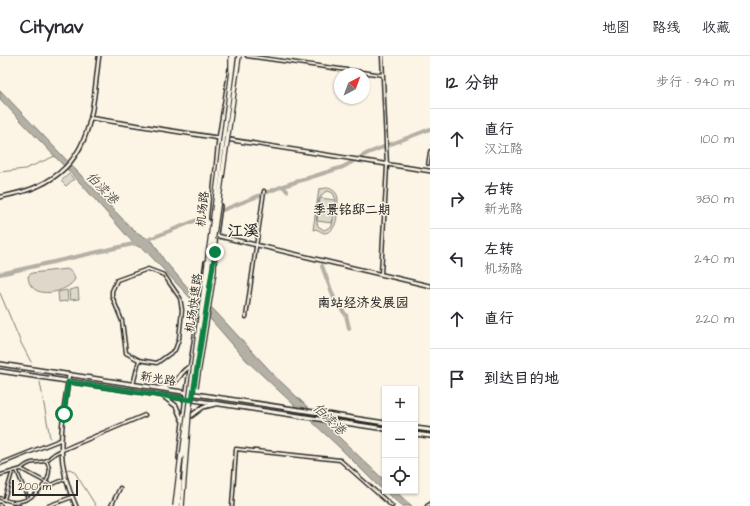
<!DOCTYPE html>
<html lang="zh">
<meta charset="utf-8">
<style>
:root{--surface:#fff;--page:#f2f2f3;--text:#2b2b33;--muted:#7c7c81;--line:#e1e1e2}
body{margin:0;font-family:"Architects Daughter","LXGW WenKai TC",sans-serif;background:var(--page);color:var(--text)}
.controls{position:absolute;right:12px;bottom:12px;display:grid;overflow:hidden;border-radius:0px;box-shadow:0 1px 3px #0004}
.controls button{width:36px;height:36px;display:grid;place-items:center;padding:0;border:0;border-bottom:1px solid var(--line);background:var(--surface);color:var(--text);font:20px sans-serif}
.compass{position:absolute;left:334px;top:12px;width:36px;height:36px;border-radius:50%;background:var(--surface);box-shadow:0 1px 3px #0004;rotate:41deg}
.scale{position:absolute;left:12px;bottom:10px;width:66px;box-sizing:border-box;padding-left:4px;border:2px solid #2b2b2b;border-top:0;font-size:11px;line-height:14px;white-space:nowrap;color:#2b2b2b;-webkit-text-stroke:3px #fcf5e5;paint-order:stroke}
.stop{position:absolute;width:12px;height:12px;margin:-9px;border:3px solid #0b8043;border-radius:50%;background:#fff}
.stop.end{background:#0b8043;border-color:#fff;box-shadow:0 1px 4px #0008}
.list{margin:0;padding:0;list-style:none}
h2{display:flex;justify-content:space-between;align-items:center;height:52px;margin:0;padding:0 16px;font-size:17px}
h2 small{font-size:13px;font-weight:400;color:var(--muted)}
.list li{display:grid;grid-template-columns:26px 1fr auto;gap:12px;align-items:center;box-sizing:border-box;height:60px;padding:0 16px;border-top:1px solid var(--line)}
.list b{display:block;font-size:15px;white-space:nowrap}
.list p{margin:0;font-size:13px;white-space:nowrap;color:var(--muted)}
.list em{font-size:13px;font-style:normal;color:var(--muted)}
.icon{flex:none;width:22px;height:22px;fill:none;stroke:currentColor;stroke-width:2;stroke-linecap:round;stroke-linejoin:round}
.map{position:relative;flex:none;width:430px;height:450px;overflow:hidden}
header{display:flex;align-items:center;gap:24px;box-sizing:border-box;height:56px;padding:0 20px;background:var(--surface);border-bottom:1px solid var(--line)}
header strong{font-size:19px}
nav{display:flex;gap:22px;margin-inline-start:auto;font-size:14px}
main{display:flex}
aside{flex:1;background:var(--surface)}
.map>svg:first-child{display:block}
.green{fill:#ded8ca;stroke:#84827a;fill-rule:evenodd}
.water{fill:#b4b0a5;stroke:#7d7b74}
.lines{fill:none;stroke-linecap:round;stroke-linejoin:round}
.stream{stroke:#7d7b74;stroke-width:1}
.river{stroke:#b4b0a5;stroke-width:4}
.pedestrian-casing{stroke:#2b2b2b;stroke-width:4.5}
.minor-casing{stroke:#2b2b2b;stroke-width:5}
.tertiary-casing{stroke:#2b2b2b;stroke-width:5.5}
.secondary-casing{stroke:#2b2b2b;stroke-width:6}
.primary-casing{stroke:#2b2b2b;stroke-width:6}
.pedestrian{stroke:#fcf5e5;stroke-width:1.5}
.minor{stroke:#fcf5e5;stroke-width:2}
.tertiary{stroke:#fcf5e5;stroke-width:2.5}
.secondary{stroke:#fcf5e5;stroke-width:3}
.primary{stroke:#fcf5e5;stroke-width:3}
.trunk-bridge-casing{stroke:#2b2b2b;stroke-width:6;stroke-linecap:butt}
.trunk-bridge{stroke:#fcf5e5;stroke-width:3.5}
.route{stroke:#0b8043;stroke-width:5}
.labels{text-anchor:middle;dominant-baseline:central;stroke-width:3;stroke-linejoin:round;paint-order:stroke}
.street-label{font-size:12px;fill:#2b2b2b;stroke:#fcf5e5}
.water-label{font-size:13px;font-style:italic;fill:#545350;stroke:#fcf5e5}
.neighbourhood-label{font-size:13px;font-weight:bold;fill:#2b2b2b;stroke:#fcf5e5}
.district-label{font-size:16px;font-weight:bold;fill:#2b2b2b;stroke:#fcf5e5}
</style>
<header>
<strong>Citynav</strong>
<nav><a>地图</a><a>路线</a><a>收藏</a></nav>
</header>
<main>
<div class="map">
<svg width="430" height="450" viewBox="0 0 430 450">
<rect width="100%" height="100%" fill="#fcf5e5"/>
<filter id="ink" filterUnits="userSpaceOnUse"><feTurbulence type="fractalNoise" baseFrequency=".025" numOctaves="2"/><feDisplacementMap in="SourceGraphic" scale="8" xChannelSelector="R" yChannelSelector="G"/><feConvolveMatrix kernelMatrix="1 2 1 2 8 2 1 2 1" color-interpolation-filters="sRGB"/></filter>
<g filter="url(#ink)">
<path class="green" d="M69,118L74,123L66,130L61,125Z
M326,132C333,132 338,137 338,144C337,156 339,176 324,177L316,173L313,174L319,133ZM328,135L333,137L336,144L332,170L324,174L318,170C314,160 317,137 328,135Z
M320,142L335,144L332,167L317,165Z
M67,213L73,217L75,223C68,237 29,246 28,220L32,217Z
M78,232L79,243L70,244L69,234Z
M67,234L68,245L59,246L58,236Z"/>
<path class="water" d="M0,34L133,174L153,186L164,204L189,233L214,254L276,321L385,425V435H395L412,450H402L376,428L340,392L246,304L213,266L144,193L135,189L83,130L0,43Z"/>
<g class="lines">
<path class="stream" d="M0,116L25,113L55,100
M0,237L21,287L31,306
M40,326L50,382
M67,414L69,413L74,415L96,450"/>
<path class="river" d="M283,130L287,135
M223,154L283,130L343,111L368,97L430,73
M322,210L335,245L346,259L349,272
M0,218L142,186L202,162"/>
<defs>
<path id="pedestrian" d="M428,108L430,95
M21,413C33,402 38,409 47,404C52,400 54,397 60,395
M17,415L28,443
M0,419L21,413L51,429L65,423
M0,442C5,444 10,446 15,446C33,446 58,422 46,404
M4,444L12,417"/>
<path id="minor" d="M247,0L383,19
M381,218L387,110L382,0
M246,261L264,135
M133,329L139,304L157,307L175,294L179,283L182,254L180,242L164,219L148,213L117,224L112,235V240L122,265L126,297L139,304
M60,395L145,359
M0,408L60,384
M0,449L1,450
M15,450H19
M48,450L72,441
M111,450L120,432
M232,450L236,393L340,404L392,450
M427,450L430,448"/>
<path id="tertiary" d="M90,62L430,115
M0,141C13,138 26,136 38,130C94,105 92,52 99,0
M214,179L430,230
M69,318C62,369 53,401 76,450"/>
<path id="secondary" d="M0,308L385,367
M0,315L385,373
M415,372L430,374
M415,378L430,380"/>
<path id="primary" d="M211,162L219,83L230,13
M215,186L220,150
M199,295L213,208
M159,332C183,328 176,317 191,310
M163,340L176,350L182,364
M191,360L203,351L215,348
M179,402L185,348L206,206"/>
</defs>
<use href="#pedestrian" class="pedestrian-casing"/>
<use href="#minor" class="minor-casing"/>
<use href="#tertiary" class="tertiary-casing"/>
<use href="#secondary" class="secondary-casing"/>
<use href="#primary" class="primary-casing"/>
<use href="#pedestrian" class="pedestrian"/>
<use href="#minor" class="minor"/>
<use href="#tertiary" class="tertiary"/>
<use href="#secondary" class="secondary"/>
<use href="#primary" class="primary"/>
<defs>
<path id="trunk-bridge" d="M231,0V15
M196,331L214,216L215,185
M182,401L234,0
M175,450L181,399
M178,450L180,426
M182,450L189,357L239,0"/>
</defs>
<use href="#trunk-bridge" class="trunk-bridge-casing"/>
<use href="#trunk-bridge" class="trunk-bridge"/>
</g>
</g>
<g class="lines" filter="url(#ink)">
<path class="route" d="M64,358L68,326L192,344L215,196"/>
</g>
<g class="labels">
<g class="street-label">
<text transform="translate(203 153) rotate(-84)">机场路</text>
<text transform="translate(194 247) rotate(-82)">机场快速路</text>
<text transform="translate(158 323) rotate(9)">新光路</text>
</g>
<g class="water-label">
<text transform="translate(102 132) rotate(46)">伯渎港</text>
<text transform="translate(329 363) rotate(44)">伯渎港</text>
</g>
<g class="neighbourhood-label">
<text x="352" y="154">季景铭邸二期</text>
<text x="363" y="247">南站经济发展园</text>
</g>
<g class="district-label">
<text x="243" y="175">江溪</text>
</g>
</g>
</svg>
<div class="controls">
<button>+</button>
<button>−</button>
<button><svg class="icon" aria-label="locate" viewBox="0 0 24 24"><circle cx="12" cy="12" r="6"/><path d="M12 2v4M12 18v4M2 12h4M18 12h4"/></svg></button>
</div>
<svg class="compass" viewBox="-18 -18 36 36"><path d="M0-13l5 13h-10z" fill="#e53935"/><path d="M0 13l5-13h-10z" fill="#7c7c81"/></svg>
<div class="scale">200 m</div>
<div class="stop" style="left:64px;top:358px"></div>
<div class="stop end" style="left:215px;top:196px"></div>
</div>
<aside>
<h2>12 分钟<small>步行 · 940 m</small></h2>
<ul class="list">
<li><svg class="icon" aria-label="ahead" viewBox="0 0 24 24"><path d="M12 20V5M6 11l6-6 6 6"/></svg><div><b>直行</b><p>汉江路</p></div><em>100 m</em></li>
<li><svg class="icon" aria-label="right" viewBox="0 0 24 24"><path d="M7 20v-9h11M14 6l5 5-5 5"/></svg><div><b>右转</b><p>新光路</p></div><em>380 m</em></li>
<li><svg class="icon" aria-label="left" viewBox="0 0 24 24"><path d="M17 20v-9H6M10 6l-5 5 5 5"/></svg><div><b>左转</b><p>机场路</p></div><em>240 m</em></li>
<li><svg class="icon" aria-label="ahead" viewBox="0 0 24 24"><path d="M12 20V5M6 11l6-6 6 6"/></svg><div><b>直行</b></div><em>220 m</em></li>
<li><svg class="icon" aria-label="arrive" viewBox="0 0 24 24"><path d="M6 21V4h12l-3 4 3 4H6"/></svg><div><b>到达目的地</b></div></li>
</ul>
</aside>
</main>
